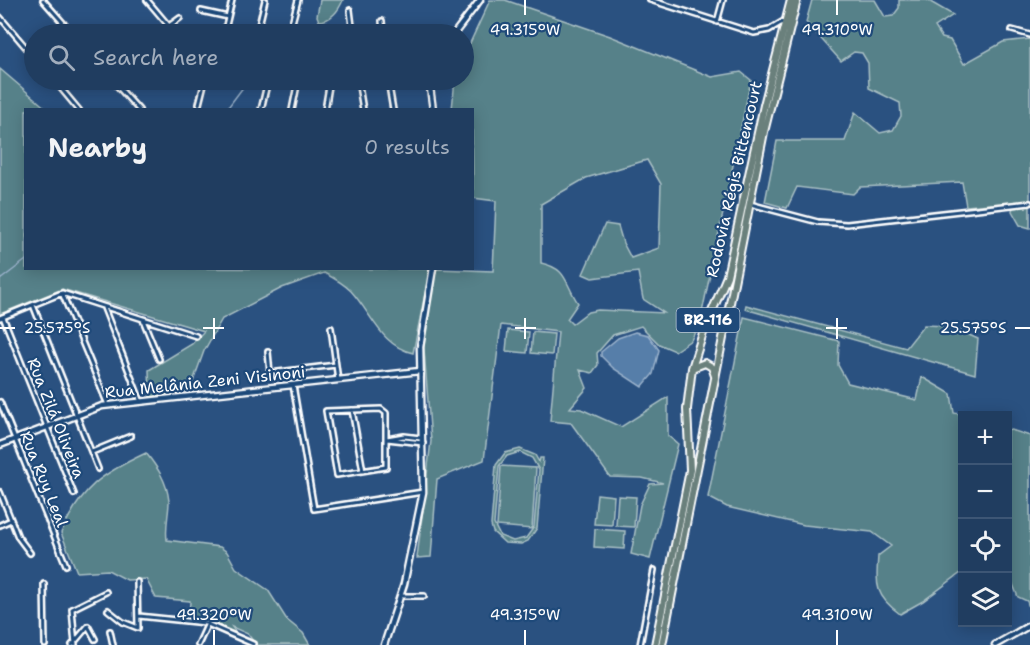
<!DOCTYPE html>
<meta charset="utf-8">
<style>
:root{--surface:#203d60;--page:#2d4869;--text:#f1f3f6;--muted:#a2aebd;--line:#3d5675}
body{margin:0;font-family:"Shantell Sans",sans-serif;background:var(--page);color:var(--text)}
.controls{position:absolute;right:18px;bottom:18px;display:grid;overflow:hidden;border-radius:0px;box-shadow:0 3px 15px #0003}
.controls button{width:54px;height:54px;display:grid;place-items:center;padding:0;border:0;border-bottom:2px solid var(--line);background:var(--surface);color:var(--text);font:30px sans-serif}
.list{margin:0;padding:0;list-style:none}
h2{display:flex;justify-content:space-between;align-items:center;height:78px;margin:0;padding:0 24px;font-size:26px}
h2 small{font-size:20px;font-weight:400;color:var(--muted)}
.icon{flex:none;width:33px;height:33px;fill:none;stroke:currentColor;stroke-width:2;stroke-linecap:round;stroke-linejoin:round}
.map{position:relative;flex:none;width:1030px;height:645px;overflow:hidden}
.search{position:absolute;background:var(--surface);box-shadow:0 3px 15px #0003;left:24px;top:24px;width:450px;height:66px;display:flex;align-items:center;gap:15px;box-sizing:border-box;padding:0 21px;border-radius:33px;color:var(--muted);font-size:22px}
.panel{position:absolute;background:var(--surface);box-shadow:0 3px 15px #0003;left:24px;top:108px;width:450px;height:162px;border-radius:0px}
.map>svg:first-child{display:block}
.green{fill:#568189;stroke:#aac0c4;stroke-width:1.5;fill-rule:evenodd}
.water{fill:#577ea9;stroke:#9ab2cb;stroke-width:1.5}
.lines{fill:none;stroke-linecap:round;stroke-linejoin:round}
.stream{stroke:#9ab2cb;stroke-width:1.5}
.street-casing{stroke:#fff;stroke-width:8}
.secondary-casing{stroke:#fff;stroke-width:9}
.highway-casing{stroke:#fff;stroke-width:10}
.street{stroke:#1f4a7a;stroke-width:3}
.secondary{stroke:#1f4a7a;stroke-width:4.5}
.highway{stroke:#6a807c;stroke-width:6}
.ticks{fill:none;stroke:#fff;stroke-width:2}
.labels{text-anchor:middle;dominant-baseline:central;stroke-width:4.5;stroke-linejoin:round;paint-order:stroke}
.shield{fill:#1f4a7a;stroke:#bcc9d7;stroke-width:1.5}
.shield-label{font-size:15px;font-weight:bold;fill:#fff}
.street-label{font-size:16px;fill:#fff;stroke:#1f4a7a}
.ticks-label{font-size:15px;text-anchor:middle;fill:#fff;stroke:#1f4a7a;stroke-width:4.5;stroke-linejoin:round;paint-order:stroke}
</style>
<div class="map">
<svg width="1030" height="645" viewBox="0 0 1030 645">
<rect width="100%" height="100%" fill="#2a5180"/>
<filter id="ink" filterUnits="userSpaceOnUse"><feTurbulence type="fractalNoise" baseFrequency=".0167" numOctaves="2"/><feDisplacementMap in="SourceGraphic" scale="12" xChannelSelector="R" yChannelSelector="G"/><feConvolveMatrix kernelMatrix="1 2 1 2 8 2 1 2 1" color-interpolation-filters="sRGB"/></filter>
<g filter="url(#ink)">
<path class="green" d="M320,0H343C339,10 331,21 319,21L317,16Z
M490,0H505L610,36L712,77L741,72L751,80L700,322L691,340L675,351L659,344L641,326L613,335L597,353L598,365L592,373L580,370L587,388L570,408L581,409L621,427L668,397V436L678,444L650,559L631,554L640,505L650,484L663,483L642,478L610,477L571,423L550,421L558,332L501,325L484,460L437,479L431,557L417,558L431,441L424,349L426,321L435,269L493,271L496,201L473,198L472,110L452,109L455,80H464V56ZM647,160L661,184L659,248L631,258L623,243L618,226L605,224L583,274L592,278L638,272L643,299L664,313L598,310L588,312L572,324L567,319L578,303C564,282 568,269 541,263V204L586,178Z
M812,0H875L885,17L893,16L899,8V0H927L953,15L935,27L942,38L950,40L964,64L1003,42L1030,39V228L1020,225L1012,211L1014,202L966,206L962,182L860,187L853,194L797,187L787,208L765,202L777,141H845L855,112L880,133L893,130L901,116L900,103L869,88L868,63L862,53L854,52L841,61L806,22Z
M0,69L47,109L26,110V268L430,269L413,353C381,346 372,314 351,291C343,283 334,278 324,273L282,288L222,319L204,351L190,390L150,397L149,370L192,344L204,331L62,289L0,314Z
M746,305L906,348L924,325L949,326L978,339L975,374L745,309Z
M744,317L839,341L838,365L848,383L917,400L922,377L951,394L954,413L963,415L962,572L923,601L900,614C875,596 876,586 878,556L891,546L872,532L804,525L727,507L708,497Z
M508,330L529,332L527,353L506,351Z
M533,332L554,334L552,355L531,353Z
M1008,429L1030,436V611L1027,601L1018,597L1008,572Z
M520,449L535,455L539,462L540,458H543L537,528L528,541L521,544L505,543L493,532L491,525L496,465L505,453ZM520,452L532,458L539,470L534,527L526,538L513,541L500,536L494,524L499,466L507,456Z
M146,453C157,467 167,481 169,501C169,514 165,526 167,540L220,547L227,552L236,568L268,590L287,620L303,633L310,645H256L248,634L232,627L237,634L207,621L189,618L190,601L156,598L146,579L127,580L108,570L77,572L61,533C82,487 101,474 146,453Z
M501,466L536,468L532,529L497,526Z
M597,494L614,496L612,525L594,524Z
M618,496L636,497L634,527L616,526Z
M595,529L625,531L624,549L594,547Z"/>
<path class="water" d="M635,332L648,335L659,350L653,374L642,387L613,368L601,356V352L618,338Z"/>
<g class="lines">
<path class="stream" d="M226,110L244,86
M0,280L26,260"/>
<defs>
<path id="street" d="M43,0L73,34
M147,0L169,26L180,18
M650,0L754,33L769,30L784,21
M350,10L353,34
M201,11L228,17
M0,17L34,57
M382,21L383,34
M717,22L723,0
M1012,30L1030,35
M224,34L232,0
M257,34L265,0
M289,34L298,0
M54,80L79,110
M112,80L139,110
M358,80L363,110
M388,80L393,110
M234,83L235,80
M199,104L205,80
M261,110L268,80
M292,110L298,80
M325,110L330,80
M750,204L818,222L847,224L1030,203
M62,293L108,405
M33,305L98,469
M104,308L141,402
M3,317L74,494
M0,318L62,293L196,336
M143,320L159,359
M331,328L338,380
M268,352L270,373L336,365
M293,385L314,509L423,492
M0,402L66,565
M381,409L386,413V467L337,475L326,411Z
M352,410L363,471
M387,439L404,436L421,438
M387,439L423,443
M92,452L131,436
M0,492L18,537L30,553
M0,525L11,520
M44,584L45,645
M400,596H424
M108,610L123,622L138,628L137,582
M139,616L205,623L253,644
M110,631L113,645
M72,645L88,626L95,639
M75,645L72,609L106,592
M198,645L208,623
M640,645L654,570"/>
<path id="secondary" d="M454,34L480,0
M429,80L433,110
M0,445L102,406L420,371
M384,645L404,584L423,492L420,347L433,268
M995,645L1030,625"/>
<path id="highway" d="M692,368L705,363L712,367L715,376
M655,645L690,470L687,409L692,368L703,333L727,276L764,105L791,0
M662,645L764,132L797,0"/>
</defs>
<use href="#street" class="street-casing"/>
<use href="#secondary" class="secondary-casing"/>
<use href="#highway" class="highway-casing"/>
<use href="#street" class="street"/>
<use href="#secondary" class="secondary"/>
<use href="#highway" class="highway"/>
</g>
</g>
<path class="ticks" d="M525,0V15M837,0V15M214,318V339M525,318V339M837,318V339M0,328H15M203,328H224M515,328H536M826,328H847M1015,328H1030M214,630V645M525,630V645M837,630V645"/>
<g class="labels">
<rect class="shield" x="676.5" y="308" width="63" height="24" rx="4.5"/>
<g class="shield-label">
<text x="708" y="320">BR-116</text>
</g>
<g class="street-label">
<text transform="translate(734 179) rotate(-77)">Rodovia Régis Bittencourt</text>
<text transform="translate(205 382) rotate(-6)">Rua Melânia Zeni Visinoni</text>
<text transform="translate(56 418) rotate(68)">Rua Zilá Oliveira</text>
<text transform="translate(44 479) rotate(68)">Rua Ruy Leal</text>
</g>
</g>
<g class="ticks-label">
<text x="525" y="35">49.315°W</text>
<text x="837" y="35">49.310°W</text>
<text x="57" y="333">25.575°S</text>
<text x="973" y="333">25.575°S</text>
<text x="214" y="620">49.320°W</text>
<text x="525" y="620">49.315°W</text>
<text x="837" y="620">49.310°W</text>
</g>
</svg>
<div class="controls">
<button>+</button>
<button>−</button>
<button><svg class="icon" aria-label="locate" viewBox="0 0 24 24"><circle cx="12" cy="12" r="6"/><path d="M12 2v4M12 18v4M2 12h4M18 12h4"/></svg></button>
<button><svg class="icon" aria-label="layers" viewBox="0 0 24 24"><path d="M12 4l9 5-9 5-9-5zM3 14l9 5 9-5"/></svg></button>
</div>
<div class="search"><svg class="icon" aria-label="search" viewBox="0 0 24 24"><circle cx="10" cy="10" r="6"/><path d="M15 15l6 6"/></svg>Search here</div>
<section class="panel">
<h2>Nearby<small>0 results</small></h2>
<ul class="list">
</ul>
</section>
</div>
